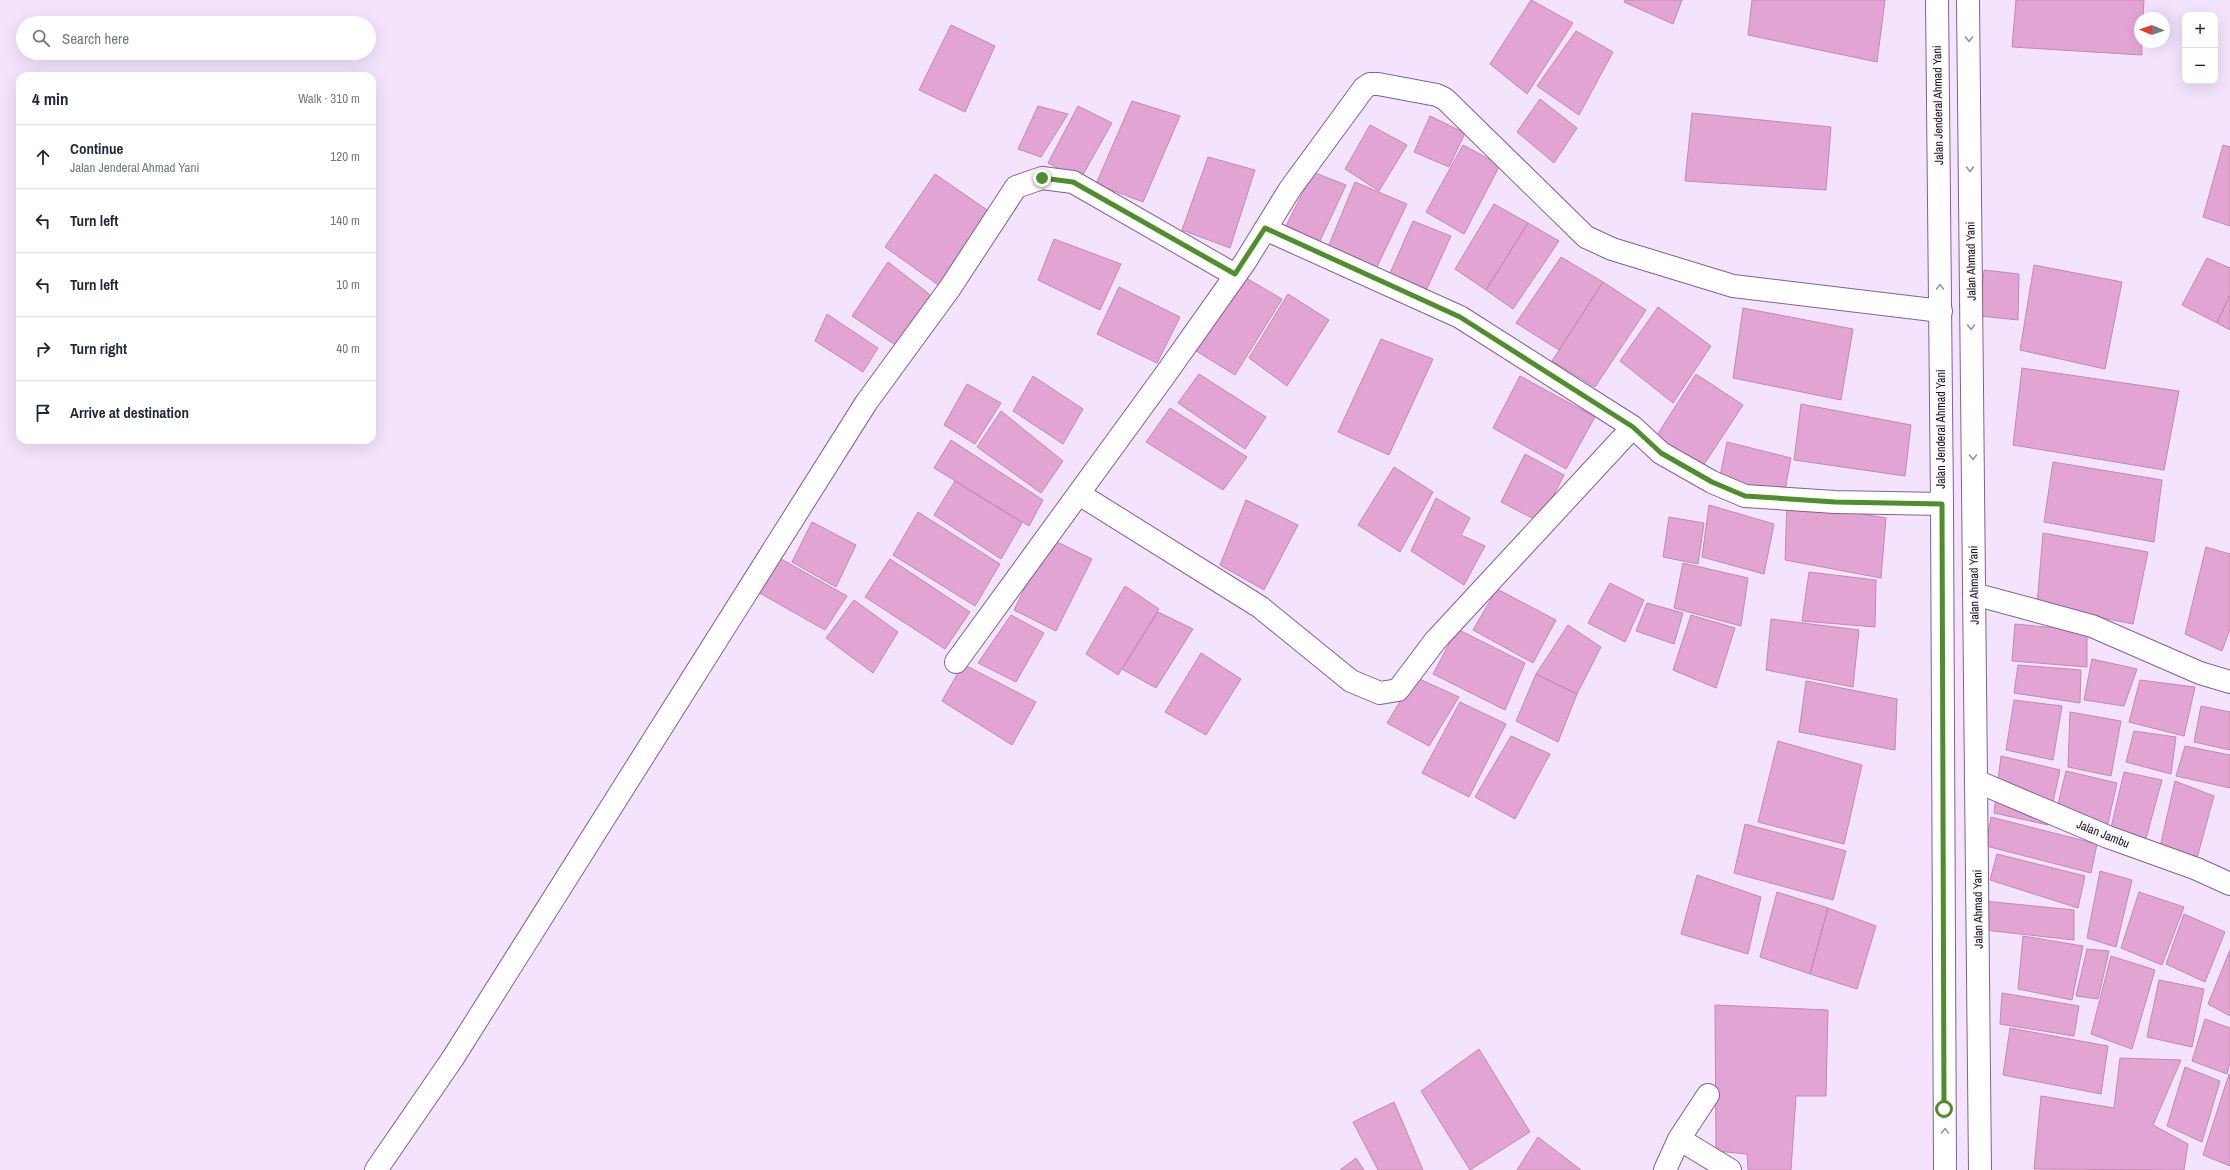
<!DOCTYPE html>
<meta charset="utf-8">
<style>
:root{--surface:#fff;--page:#f6f6f7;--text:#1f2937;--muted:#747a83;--line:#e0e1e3}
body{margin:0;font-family:"Archivo Narrow",sans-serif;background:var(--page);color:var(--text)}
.controls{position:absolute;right:12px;top:12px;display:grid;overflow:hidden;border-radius:8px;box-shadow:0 4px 16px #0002}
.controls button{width:36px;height:36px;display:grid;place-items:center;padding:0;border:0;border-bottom:1px solid var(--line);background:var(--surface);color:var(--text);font:20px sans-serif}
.compass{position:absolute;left:2134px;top:12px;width:36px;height:36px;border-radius:50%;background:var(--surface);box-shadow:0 4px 16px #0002;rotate:272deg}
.stop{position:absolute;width:12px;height:12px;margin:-9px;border:3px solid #508d2c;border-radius:50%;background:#fff}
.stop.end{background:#508d2c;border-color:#fff;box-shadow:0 1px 4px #0008}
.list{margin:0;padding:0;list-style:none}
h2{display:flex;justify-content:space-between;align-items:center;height:52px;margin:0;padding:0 16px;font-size:17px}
h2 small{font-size:13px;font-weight:400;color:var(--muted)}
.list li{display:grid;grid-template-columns:26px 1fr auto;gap:12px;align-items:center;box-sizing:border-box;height:64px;padding:0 16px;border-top:1px solid var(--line)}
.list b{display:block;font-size:15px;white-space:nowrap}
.list p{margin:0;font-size:13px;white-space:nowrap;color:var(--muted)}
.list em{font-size:13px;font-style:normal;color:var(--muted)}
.icon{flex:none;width:22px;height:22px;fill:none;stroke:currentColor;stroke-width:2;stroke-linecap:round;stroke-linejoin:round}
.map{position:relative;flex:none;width:2230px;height:1170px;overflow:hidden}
.search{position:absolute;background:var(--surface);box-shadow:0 4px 16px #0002;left:16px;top:16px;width:360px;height:44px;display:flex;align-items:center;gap:10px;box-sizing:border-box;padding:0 14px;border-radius:22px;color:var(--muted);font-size:15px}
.panel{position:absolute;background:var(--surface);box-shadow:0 4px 16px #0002;left:16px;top:72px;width:360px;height:372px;border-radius:12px}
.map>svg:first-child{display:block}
.building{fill:#e2a4d2;stroke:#c488b5}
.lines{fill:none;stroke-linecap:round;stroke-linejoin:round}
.street-casing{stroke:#865f96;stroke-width:24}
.secondary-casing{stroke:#865f96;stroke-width:24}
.street{stroke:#fff;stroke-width:22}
.secondary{stroke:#fff;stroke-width:22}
.oneway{stroke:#9b949d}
.route{stroke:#508d2c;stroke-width:5}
.labels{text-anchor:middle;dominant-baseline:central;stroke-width:3;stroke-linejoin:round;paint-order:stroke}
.street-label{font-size:12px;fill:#201126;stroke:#f7f7f7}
</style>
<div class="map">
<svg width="2230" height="1170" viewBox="0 0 2230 1170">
<rect width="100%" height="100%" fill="#f4e3fc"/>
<path class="building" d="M1531,0L1573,23L1527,94L1490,64Z
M1625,0H1682L1673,24L1624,2Z
M1752,0H1885L1877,62L1748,35Z
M2016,0H2144L2143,18H2140L2142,55L2012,47Z
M951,25L995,46L965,112L919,90Z
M1576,31L1613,52L1579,115L1537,86Z
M1540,99L1577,128L1554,163L1517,132Z
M1132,101L1180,116L1143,202L1096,184Z
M1038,106L1068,114L1041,157L1018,149Z
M1078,106L1112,123L1080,180L1048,163Z
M1692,113L1831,127L1826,190L1685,181Z
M1430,116L1465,133L1449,167L1414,152Z
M1370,125L1407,145L1379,191L1345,169Z
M1463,145L1500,165L1464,234L1426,212Z
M2223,145L2230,147V226L2203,217Z
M1208,157L1255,170L1230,248L1182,230Z
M1313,172L1346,185L1319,243L1285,228Z
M935,174L990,212L941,287L885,247Z
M1355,182L1407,204L1373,275L1326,252Z
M1494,204L1528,223L1486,290L1455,269Z
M1413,221L1451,236L1424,295L1387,280Z
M1528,223L1559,241L1513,309L1486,290Z
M1054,239L1121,264L1100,310L1038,280Z
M1561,257L1603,282L1559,350L1516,323Z
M2207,258L2230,268V295L2217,323L2182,305Z
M888,262L933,297L903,350L852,316Z
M2034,265L2122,282L2105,369L2020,350Z
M1984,270L2019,274L2018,320L1980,316Z
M1241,275L1282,299L1235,375L1193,349Z
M1603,282L1646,310L1595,387L1552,361Z
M1119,287L1180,317L1157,363L1097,334Z
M1288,294L1329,320L1287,386L1249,358Z
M2230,295V330L2217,323Z
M1658,307L1711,346L1673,403L1620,361Z
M1743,308L1853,329L1841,400L1733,378Z
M827,314L878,348L863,372L815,341Z
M1381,339L1433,359L1389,455L1338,432Z
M2022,368L2179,391L2164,470L2013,445Z
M1199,374L1266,417L1245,449L1178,403Z
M1696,374L1743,405L1701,469L1654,440Z
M1033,376L1083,409L1063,444L1013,411Z
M1520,376L1595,417L1566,469L1493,428Z
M967,384L1001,403L975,444L944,425Z
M1801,404L1911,425L1905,476L1794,460Z
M1170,408L1247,457L1223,490L1146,442Z
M1001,411L1063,461L1041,493L977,447Z
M951,440L1043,500L1029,526L934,468Z
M1727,442L1791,458L1784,496L1719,481Z
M1525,454L1564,475L1540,522L1501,502Z
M2053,462L2162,480L2154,542L2044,522Z
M1394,467L1433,492L1400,552L1358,525Z
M955,481L1022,523L1001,559L934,515Z
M1436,498L1470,518L1461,535L1485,546L1464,585L1411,551Z
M1246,500L1298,525L1264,590L1220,565Z
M1787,501L1886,518L1881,578L1785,560Z
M1709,505L1774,524L1764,574L1702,557Z
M918,512L1000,564L975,606L893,555Z
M1669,517L1704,523L1698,564L1663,557Z
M812,522L856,545L836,587L792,562Z
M2043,533L2148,552L2133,624L2037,605Z
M1049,538L1092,559L1056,631L1014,610Z
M2206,547L2230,554V629L2222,651L2185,634Z
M774,555L847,596L825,630L756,591Z
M890,559L970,612L945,649L865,597Z
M1683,563L1748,578L1741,626L1674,608Z
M1809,572L1876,580L1875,627L1802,621Z
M1610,583L1644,600L1625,642L1588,623Z
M1125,586L1159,609L1118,675L1086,654Z
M1497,589L1556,620L1533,663L1473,630Z
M854,600L898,632L873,673L826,638Z
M1647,603L1683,613L1674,644L1636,631Z
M1158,612L1193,629L1156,688L1122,669Z
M1011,615L1044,633L1016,682L978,663Z
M1691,615L1735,628L1716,688L1673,670Z
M1771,619L1859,630L1853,687L1766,670Z
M2015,624L2087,631V667L2012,661Z
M1568,625L1601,647L1577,694L1536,674Z
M1457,629L1525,663L1505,710L1433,674Z
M1201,653L1241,679L1206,735L1165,712Z
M2092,659L2137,669L2124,706L2084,700Z
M963,664L1036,702L1012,745L942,701Z
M2018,665L2081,670L2080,703L2014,693Z
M1536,674L1577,694L1558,742L1516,721Z
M1415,677L1459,697L1429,746L1387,723Z
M2140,680L2195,687L2184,736L2129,722Z
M1806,681L1897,699L1895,750L1799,732Z
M2014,700L2062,706L2053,760L2006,750Z
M1460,702L1506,724L1469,797L1422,773Z
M2201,706L2230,712V750L2194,742Z
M2070,712L2121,721L2111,776L2068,767Z
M2134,731L2176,737L2171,774L2126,762Z
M1511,736L1550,754L1515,819L1475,797Z
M1778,741L1862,765L1844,844L1758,822Z
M2185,746L2230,755V788L2176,776Z
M2001,756L2060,770L2048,825L1994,813Z
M2066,771L2117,783L2106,832L2054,821Z
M2124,772L2162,780L2142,853L2107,845Z
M2175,781L2214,796L2197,858L2160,847Z
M1991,817L2097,844L2091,873L1986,846Z
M1745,824L1846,851L1833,900L1734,873Z
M1997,854L2085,876L2078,908L1990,880Z
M2100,871L2132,880L2116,947L2087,938Z
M1697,875L1761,897L1748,954L1681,934Z
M1777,892L1828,908L1810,974L1760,957Z
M2139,892L2184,907L2162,965L2121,948Z
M1984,901L2074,910V940L1984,930Z
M1828,908L1876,926L1857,989L1810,974Z
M2184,914L2225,932L2205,982L2166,964Z
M2023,936L2083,946L2072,1000L2018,989Z
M2087,949L2109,951L2098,999L2076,996Z
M2230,950V1016L2208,1004Z
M2111,956L2155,970L2132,1049L2091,1034Z
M2159,980L2204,989L2192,1047L2147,1037Z
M2002,993L2079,1006L2074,1036L2000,1024Z
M1715,1005L1828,1010L1826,1096H1796L1791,1170H1748L1747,1154L1716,1151Z
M2205,1019L2230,1028V1062L2227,1074L2192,1061Z
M2010,1028L2108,1046L2101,1094L2003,1075Z
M1479,1049L1530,1132L1470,1170L1421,1091Z
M2120,1058L2181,1060L2153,1125L2188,1144L2184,1170L2034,1169L2041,1096L2114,1108Z
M2185,1067L2220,1081L2202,1142L2167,1126Z
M2229,1074L2230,1075V1166L2203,1155Z
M1394,1102L1423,1170H1378L1353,1122Z
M1538,1137L1581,1170H1517Z
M1356,1158L1364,1170H1340Z"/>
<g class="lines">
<defs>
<path id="street" d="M1265,229L1460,317L1633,427L1661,453L1712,482L1745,496L1835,502L1942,504
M1079,494L1260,607L1351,681L1380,693L1398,690L1435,641L1633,427
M1974,594L2092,626L2200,673L2230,682
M956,662L1165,375L1245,262L1290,189L1364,88L1370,84H1378L1437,95L1445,99L1586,237L1612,249L1733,286L1941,311
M1976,781L2108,837L2197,869L2230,884
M1679,1139L1730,1170
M376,1170L453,1058L866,403L950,288L1016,187L1042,178L1073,182L1235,275
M1665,1170L1679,1139L1708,1095"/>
<path id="secondary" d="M1937,0L1942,504L1945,1170
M1968,0L1980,1170"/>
</defs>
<use href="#street" class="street-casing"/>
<use href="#secondary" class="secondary-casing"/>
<use href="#street" class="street"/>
<use href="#secondary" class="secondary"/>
</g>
<defs><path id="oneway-chevron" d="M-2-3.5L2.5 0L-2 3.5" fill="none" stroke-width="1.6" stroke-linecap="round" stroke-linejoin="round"/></defs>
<g class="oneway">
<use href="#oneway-chevron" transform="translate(1969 39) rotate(89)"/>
<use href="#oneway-chevron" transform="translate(1970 169) rotate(89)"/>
<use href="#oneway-chevron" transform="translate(1940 287) rotate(-91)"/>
<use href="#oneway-chevron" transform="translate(1971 327) rotate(89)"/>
<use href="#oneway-chevron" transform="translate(1973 457) rotate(89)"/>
<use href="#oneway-chevron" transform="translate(1945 1131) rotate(-90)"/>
</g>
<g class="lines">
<path class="route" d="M1042,178L1073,182L1235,274L1265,228L1460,317L1633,427L1661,453L1712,482L1745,496L1835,502L1942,504L1944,1109"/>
</g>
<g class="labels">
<g class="street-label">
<text transform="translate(1938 105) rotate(-91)">Jalan Jenderal Ahmad Yani</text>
<text transform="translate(1971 261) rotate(-91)">Jalan Ahmad Yani</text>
<text transform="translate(1941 429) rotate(-90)">Jalan Jenderal Ahmad Yani</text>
<text transform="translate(1974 585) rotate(-91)">Jalan Ahmad Yani</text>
<text transform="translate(2103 834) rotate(22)">Jalan Jambu</text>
<text transform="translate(1978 909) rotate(-91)">Jalan Ahmad Yani</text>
</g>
</g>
</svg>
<div class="controls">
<button>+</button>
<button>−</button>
</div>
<svg class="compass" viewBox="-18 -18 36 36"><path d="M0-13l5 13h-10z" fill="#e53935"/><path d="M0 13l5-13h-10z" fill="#747a83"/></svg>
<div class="stop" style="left:1944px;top:1109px"></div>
<div class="stop end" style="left:1042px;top:178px"></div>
<div class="search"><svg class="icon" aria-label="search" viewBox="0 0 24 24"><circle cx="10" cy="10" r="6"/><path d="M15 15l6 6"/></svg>Search here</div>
<section class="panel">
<h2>4 min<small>Walk · 310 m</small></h2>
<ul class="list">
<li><svg class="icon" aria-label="ahead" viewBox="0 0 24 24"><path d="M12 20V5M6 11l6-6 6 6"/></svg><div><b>Continue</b><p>Jalan Jenderal Ahmad Yani</p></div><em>120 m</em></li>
<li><svg class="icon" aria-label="left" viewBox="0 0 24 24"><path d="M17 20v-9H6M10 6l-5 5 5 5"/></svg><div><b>Turn left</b></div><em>140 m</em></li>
<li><svg class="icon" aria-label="left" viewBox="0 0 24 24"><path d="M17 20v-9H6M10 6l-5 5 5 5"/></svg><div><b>Turn left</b></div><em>10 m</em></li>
<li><svg class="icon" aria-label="right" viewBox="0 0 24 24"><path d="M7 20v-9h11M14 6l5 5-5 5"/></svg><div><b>Turn right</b></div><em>40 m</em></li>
<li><svg class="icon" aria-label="arrive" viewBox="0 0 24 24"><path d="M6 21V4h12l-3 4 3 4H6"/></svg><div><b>Arrive at destination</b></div></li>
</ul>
</section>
</div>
